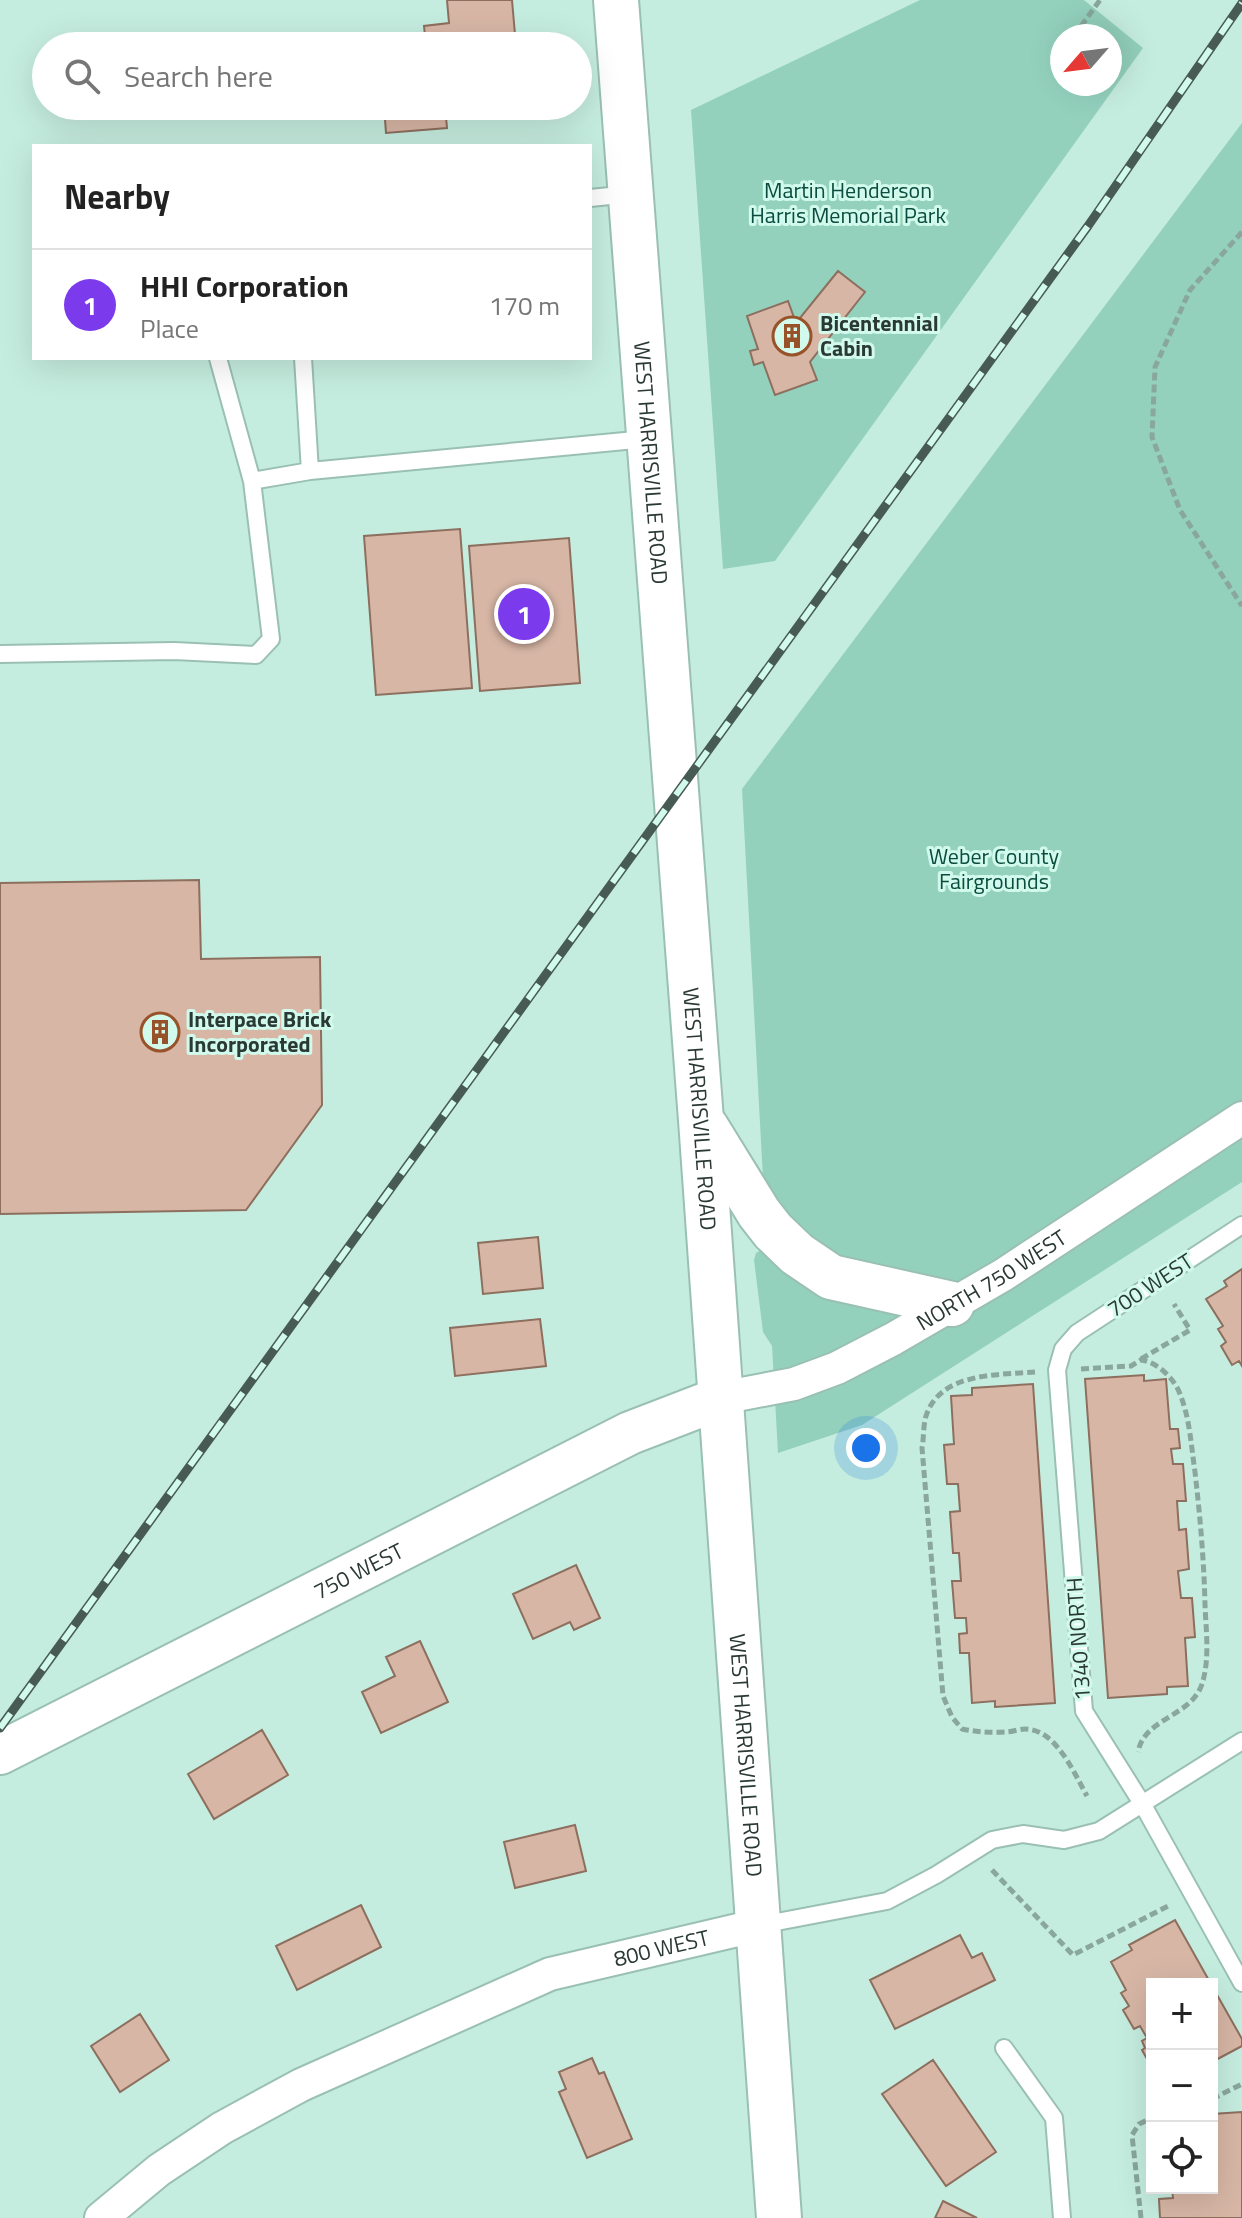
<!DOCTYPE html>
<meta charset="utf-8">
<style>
:root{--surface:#fff;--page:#f2f2f2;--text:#222;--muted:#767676;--line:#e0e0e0;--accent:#7c3aed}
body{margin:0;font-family:"Titillium Web",sans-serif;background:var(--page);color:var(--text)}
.controls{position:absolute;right:24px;bottom:24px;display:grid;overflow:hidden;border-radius:0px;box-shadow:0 8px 32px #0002}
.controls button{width:72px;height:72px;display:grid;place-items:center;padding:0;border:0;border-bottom:2px solid var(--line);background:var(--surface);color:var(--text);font:40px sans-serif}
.compass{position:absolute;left:1050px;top:24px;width:72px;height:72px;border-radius:50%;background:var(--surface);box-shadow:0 8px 32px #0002;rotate:242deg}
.you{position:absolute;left:866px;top:1448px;width:28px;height:28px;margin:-20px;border:6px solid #fff;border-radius:50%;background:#1a73e8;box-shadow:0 0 0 12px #1a73e833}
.badge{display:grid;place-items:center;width:52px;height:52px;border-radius:50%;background:var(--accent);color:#fff;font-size:26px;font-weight:700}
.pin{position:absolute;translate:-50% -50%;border:4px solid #fff;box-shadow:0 2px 8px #0006}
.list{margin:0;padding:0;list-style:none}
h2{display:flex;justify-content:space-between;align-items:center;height:104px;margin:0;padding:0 32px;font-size:34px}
h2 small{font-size:26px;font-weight:400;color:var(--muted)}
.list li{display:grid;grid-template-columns:52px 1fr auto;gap:24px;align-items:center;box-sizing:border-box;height:112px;padding:0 32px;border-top:2px solid var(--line)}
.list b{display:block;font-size:30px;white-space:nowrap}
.list p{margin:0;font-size:26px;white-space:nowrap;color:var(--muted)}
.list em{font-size:26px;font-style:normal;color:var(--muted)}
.icon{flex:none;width:44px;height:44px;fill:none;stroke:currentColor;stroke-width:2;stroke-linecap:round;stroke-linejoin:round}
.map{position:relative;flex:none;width:1242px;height:2218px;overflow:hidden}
.search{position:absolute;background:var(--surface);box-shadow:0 8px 32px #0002;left:32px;top:32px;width:560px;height:88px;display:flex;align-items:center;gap:20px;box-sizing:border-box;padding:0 28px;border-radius:44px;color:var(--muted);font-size:30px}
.panel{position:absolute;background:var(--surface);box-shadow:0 8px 32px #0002;left:32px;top:144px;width:560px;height:216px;border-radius:0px}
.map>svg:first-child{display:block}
.green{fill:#93d1bd;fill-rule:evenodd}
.building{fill:#d7b6a5;stroke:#8d6f5f;stroke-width:2}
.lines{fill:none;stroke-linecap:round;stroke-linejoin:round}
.service-casing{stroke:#9ac0b3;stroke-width:20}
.minor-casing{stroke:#9ac0b3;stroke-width:36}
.tertiary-casing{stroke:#9ac0b3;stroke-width:46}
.secondary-casing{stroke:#9ac0b3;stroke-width:48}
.path{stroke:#89a79d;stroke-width:5;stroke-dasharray:8 4;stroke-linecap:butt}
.service{stroke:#fff;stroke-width:16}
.minor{stroke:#fff;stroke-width:32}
.tertiary{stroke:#fff;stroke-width:42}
.secondary{stroke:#fff;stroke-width:44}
.rail-casing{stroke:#475b54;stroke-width:9}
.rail{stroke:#d2faec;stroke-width:6;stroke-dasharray:18;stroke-linecap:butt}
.labels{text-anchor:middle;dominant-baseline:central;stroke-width:6;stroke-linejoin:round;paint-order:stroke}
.park-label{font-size:22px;fill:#0a4d3e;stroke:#d2faec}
.poi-label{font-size:22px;font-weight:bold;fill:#2a3934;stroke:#d2faec;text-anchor:start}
.street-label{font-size:22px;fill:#2a3934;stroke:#d2faec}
</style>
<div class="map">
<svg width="1242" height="2218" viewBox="0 0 1242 2218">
<rect width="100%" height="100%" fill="#c5eddf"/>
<path class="green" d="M920,0H1084L1143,48L775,561L723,569L691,110ZM1062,36H1110V84H1062Z
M1242,123V1182L862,1425L778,1453L772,1346L763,1332L754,1260L756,1253L761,1250L767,1253L742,789Z"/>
<path class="building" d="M447,0H512L516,46H426L424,26L449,23Z
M384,106H445L447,128L386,133Z
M838,271L865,292L810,362L817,380L775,395L763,362L754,365L750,351L758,349L747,316L788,301L796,323Z
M460,529L472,688L376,695L364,536Z
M569,538L580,683L480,691L469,546Z
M199,880L201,959L320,957L322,1105L246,1210L0,1214V883Z
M538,1237L543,1288L483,1294L478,1243Z
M1242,1269V1366L1239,1361L1232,1365L1221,1346L1226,1342L1218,1329L1223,1326L1206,1299L1227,1286L1224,1281Z
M540,1319L546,1366L455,1376L450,1328Z
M1144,1375V1381L1166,1379L1170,1429H1178L1180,1448L1171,1449L1173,1464H1183L1186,1501H1177L1179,1530L1186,1529L1189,1569L1178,1571L1181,1598H1192L1195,1637L1185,1638L1188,1686L1167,1687V1694L1108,1698L1085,1379Z
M1033,1384L1055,1703L995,1707V1701L972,1703L969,1653H960L959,1634L967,1633L966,1618H955L952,1581H961L959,1553H953L950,1512L960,1511L958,1484H947L944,1445L954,1444L951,1396L972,1395V1388Z
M576,1565L600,1618L574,1630L570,1622L533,1639L513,1594Z
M420,1641L448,1702L381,1733L362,1692L395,1676L386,1657Z
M262,1730L288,1775L214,1819L188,1774Z
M575,1825L586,1871L515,1888L504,1842Z
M361,1905L381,1947L297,1990L276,1946Z
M1175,1920L1211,1984H1152V2068L1142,2050L1145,2048L1142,2041L1147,2038L1140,2026L1134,2029L1123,2010L1129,2006L1121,1993L1126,1990L1111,1962L1132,1950L1129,1945Z
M960,1935L972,1958L982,1953L995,1980L895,2029L870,1980Z
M1212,1986L1242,2039V2046L1212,2062Z
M140,2014L169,2060L120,2092L91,2046Z
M592,2058L599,2074L604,2072L632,2139L587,2158L559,2092L566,2089L559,2072Z
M933,2060L996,2152L946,2186L882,2094Z
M1242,2112V2218H1160L1159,2199L1173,2198L1172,2188H1212V2114Z
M943,2201L977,2218H935Z"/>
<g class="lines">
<defs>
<path id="service" d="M590,198L630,194
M218,358L252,481
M303,358L310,471L646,439
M0,654L174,651L256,655L271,639L252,481L310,471
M1242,1225L1077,1333L1063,1349L1057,1370L1084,1711L1143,1805L1242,1983
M761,1925L887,1901L936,1875L992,1840L1023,1834L1064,1840L1099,1831L1242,1741
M1004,2048L1054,2118L1062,2218"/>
<g id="minor">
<path id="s1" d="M721,1398L794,1384L837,1368L893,1339L1003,1275L1242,1118"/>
<path id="s2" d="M101,2218L159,2170L222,2128L301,2085L550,1974L759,1925"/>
</g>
<g id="tertiary">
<path id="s3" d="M0,1753L630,1433L721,1398"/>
</g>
<g id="secondary">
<path id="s4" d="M616,0L701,1120L779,2218"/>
<path d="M706,1127L759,1213L773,1231L797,1254L831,1277L952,1304"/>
</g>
</defs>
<use href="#service" class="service-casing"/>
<use href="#minor" class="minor-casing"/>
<use href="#tertiary" class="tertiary-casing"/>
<use href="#secondary" class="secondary-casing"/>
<path class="path" d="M1074,36L1100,0
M1242,232L1190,290L1155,367L1152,437L1180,510L1242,606
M1141,1359L1190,1330L1174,1304
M1081,1369L1131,1366L1141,1360C1157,1362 1174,1378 1180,1394C1190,1419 1191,1445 1195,1472C1200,1516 1204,1560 1205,1605C1206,1631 1210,1659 1202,1684C1191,1717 1144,1718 1138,1752
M1035,1372C998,1375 940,1372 926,1416C923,1426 924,1438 922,1448L943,1696L952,1717L962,1729C977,1732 991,1733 1006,1732C1012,1732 1019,1729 1025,1729C1056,1729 1074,1773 1087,1796
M992,1870L1073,1955L1170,1905
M1212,2099L1242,2084
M1141,2218L1132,2135L1139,2124L1152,2118"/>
<use href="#service" class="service"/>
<use href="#minor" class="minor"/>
<use href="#tertiary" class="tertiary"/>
<use href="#secondary" class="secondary"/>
<defs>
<path id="rail" d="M0,1728L1088,226L1242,3"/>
</defs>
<use href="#rail" class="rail-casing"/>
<use href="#rail" class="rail"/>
</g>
<defs>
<symbol id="building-ring" viewBox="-11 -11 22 22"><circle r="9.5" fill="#d2faec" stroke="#985229" stroke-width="1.5"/><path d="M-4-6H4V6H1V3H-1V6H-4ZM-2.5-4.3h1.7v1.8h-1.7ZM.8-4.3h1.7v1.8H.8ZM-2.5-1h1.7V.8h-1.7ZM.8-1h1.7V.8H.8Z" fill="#985229"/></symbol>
</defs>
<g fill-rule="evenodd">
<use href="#building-ring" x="770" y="314" width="44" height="44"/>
<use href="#building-ring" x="138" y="1010" width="44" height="44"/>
</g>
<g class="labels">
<g class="park-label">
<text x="848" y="190">Martin Henderson<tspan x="848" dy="25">Harris Memorial Park</tspan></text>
<text x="994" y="856">Weber County<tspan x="994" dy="25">Fairgrounds</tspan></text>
</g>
<g class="poi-label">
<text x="820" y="323">Bicentennial<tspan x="820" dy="25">Cabin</tspan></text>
<text x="188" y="1019">Interpace Brick<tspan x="188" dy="25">Incorporated</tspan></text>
</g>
<g class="street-label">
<text stroke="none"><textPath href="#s4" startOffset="464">WEST HARRISVILLE ROAD</textPath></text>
<text stroke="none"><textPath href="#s4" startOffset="1112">WEST HARRISVILLE ROAD</textPath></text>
<text stroke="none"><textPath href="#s1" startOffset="298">NORTH 750 WEST</textPath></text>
<text transform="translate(1150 1285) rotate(-33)">700 WEST</text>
<text stroke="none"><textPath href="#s3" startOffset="402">750 WEST</textPath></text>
<text transform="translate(1078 1639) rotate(-94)">1340 NORTH</text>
<text stroke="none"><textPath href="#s4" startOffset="1760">WEST HARRISVILLE ROAD</textPath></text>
<text stroke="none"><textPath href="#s2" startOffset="628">800 WEST</textPath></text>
</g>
</g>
</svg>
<div class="controls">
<button>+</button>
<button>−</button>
<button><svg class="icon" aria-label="locate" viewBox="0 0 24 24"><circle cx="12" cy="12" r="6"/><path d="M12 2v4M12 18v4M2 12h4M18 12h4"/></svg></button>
</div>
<svg class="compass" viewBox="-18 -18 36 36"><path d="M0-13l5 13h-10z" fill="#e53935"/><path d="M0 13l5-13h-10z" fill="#767676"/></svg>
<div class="you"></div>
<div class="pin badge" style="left:524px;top:614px">1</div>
<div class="search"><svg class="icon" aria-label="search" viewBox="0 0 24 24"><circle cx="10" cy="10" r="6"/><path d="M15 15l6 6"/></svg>Search here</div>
<section class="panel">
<h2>Nearby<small></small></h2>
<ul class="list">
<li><span class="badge">1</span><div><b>HHI Corporation</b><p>Place</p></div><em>170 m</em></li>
</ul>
</section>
</div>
